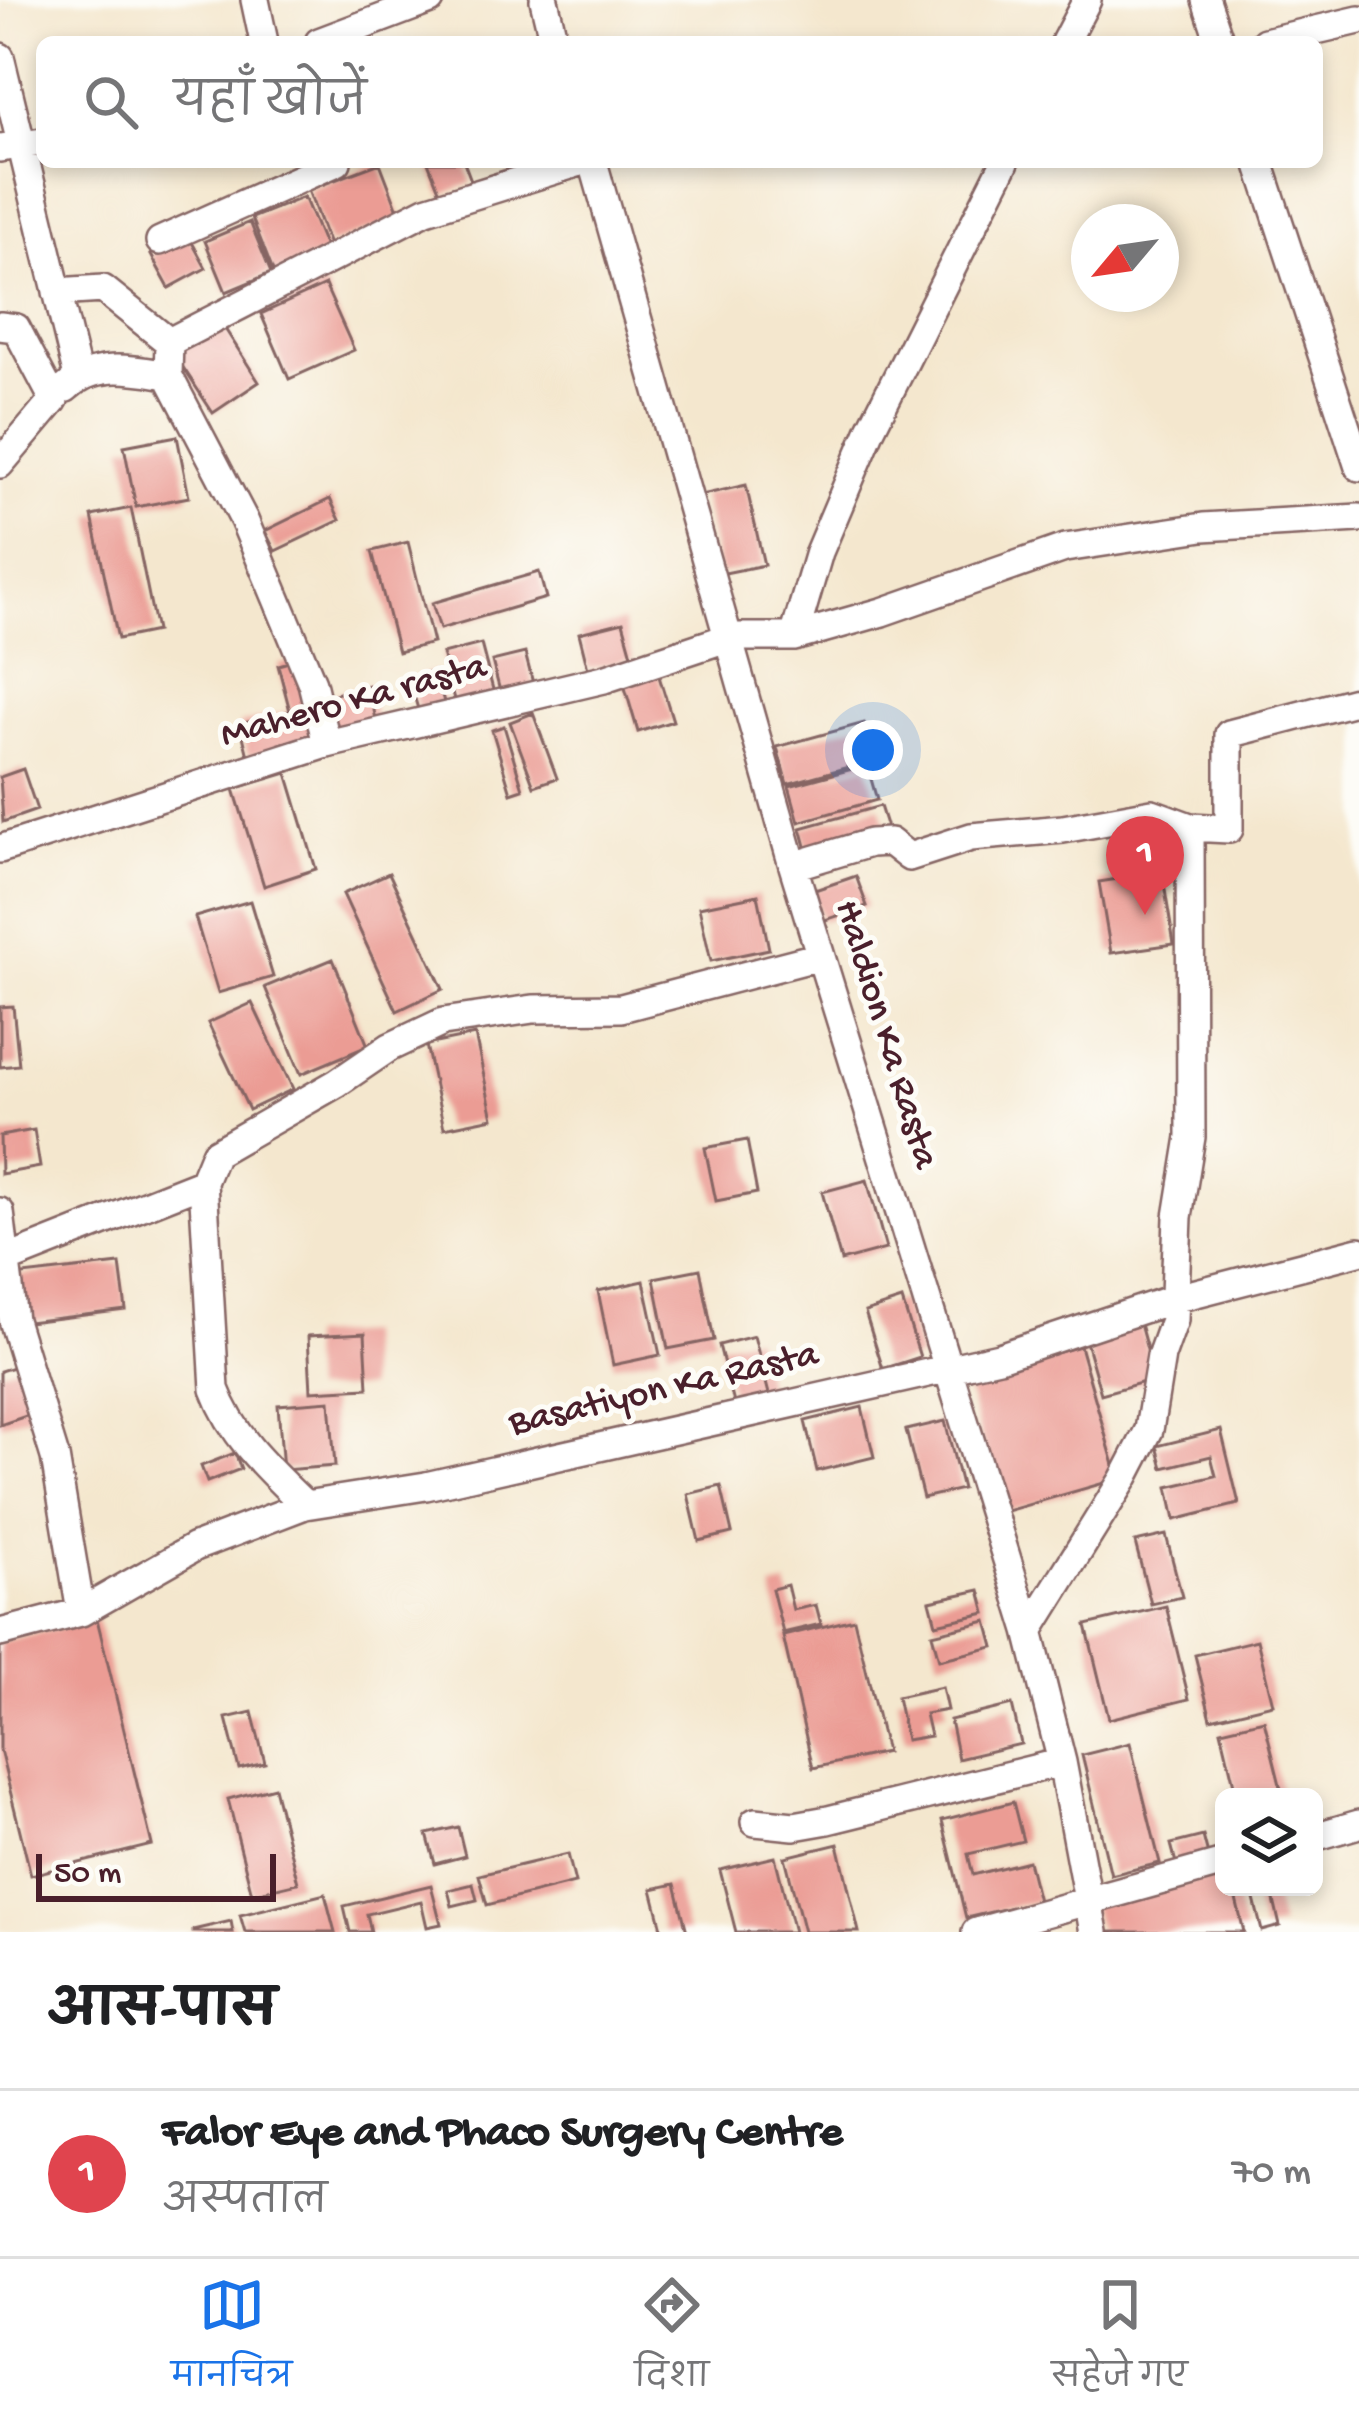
<!DOCTYPE html>
<html lang="hi">
<meta charset="utf-8">
<style>
:root{--surface:#fff;--page:#f2f2f2;--text:#202124;--muted:#757577;--line:#e0e0e0;--accent:#1a73e8}
body{margin:0;font-family:"Gochi Hand","Playpen Sans Deva",sans-serif;background:var(--page);color:var(--text)}
.controls{position:absolute;right:36px;bottom:36px;display:grid;overflow:hidden;border-radius:18px;box-shadow:0 6px 18px #0003}
.controls button{width:108px;height:108px;display:grid;place-items:center;padding:0;border:0;border-bottom:3px solid var(--line);background:var(--surface);color:var(--text);font:60px sans-serif}
.compass{position:absolute;left:1071px;top:204px;width:108px;height:108px;border-radius:50%;background:var(--surface);box-shadow:0 6px 18px #0003;rotate:241deg}
.scale{position:absolute;left:36px;bottom:30px;width:240px;box-sizing:border-box;padding-left:12px;border:6px solid #4a1f2b;border-top:0;font-size:33px;line-height:42px;white-space:nowrap;color:#4a1f2b;-webkit-text-stroke:9px #fdfcf7;paint-order:stroke}
.you{position:absolute;left:873px;top:750px;width:42px;height:42px;margin:-30px;border:9px solid #fff;border-radius:50%;background:#1a73e8;box-shadow:0 0 0 18px #1a73e833}
.badge{display:grid;place-items:center;width:78px;height:78px;border-radius:50%;background:var(--accent);color:#fff;font-size:39px;font-weight:700}
.pin{position:absolute;translate:-50% -99px;filter:drop-shadow(0 3px 6px #0008)}
.pin::after{content:'';position:absolute;top:63px;width:42px;height:36px;background:inherit;clip-path:polygon(0 0,100% 0,50% 100%)}
.list{margin:0;padding:0;list-style:none}
h2{display:flex;justify-content:space-between;align-items:center;height:156px;margin:0;padding:0 48px;font-size:51px}
h2 small{font-size:39px;font-weight:400;color:var(--muted)}
.list li{display:grid;grid-template-columns:78px 1fr auto;gap:36px;align-items:center;box-sizing:border-box;height:168px;padding:0 48px;border-top:3px solid var(--line)}
.list b{display:block;font-size:45px;white-space:nowrap}
.list p{margin:0;font-size:39px;white-space:nowrap;color:var(--muted)}
.list em{font-size:39px;font-style:normal;color:var(--muted)}
.icon{flex:none;width:66px;height:66px;fill:none;stroke:currentColor;stroke-width:2;stroke-linecap:round;stroke-linejoin:round}
.map{position:relative;flex:none;width:1359px;height:1932px;overflow:hidden}
.search{position:absolute;background:var(--surface);box-shadow:0 6px 18px #0003;left:36px;right:36px;top:36px;height:132px;display:flex;align-items:center;gap:30px;box-sizing:border-box;padding:0 42px;border-radius:18px;color:var(--muted);font-size:45px}
.sheet{height:324px;background:var(--surface)}
nav{display:flex;justify-content:space-around;align-items:center;box-sizing:border-box;height:168px;border-top:3px solid var(--line);background:var(--surface);font-size:33px;color:var(--muted)}
nav a{display:grid;justify-items:center;gap:6px}
nav .on{color:var(--accent)}
.map>svg:first-child{display:block}
.building{fill:#eb9c94}
.lines{fill:none;stroke-linecap:round;stroke-linejoin:round}
.street-casing{stroke:#866564;stroke-width:32}
.street{stroke:#fff;stroke-width:27}
.labels{text-anchor:middle;dominant-baseline:central;stroke-width:10;stroke-linejoin:round;paint-order:stroke}
.street-label{font-size:39px;fill:#4a1f2b;stroke:#fdfcf7}
</style>
<div class="map">
<svg width="1359" height="1932" viewBox="0 0 1359 1932">
<rect width="100%" height="100%" fill="#fdfcf7"/>
<filter id="ink" filterUnits="userSpaceOnUse"><feTurbulence type="fractalNoise" baseFrequency=".00833" numOctaves="2"/><feDisplacementMap in="SourceGraphic" scale="24" xChannelSelector="R" yChannelSelector="G"/><feConvolveMatrix kernelMatrix="1 2 1 2 8 2 1 2 1" color-interpolation-filters="sRGB"/></filter>
<filter id="wash" filterUnits="userSpaceOnUse"><feTurbulence type="fractalNoise" baseFrequency=".004" numOctaves="4" result="noise"/><feDisplacementMap in="SourceGraphic" scale="48" xChannelSelector="R" yChannelSelector="G"/><feGaussianBlur stdDeviation="2.7" result="paint"/><feColorMatrix in="noise" values="0 0 0 0 0 0 0 0 0 0 0 0 0 0 0 0 0 1.4 0 .05"/><feComposite in="paint" operator="in"/></filter>
<g filter="url(#wash)">
<rect width="100%" height="100%" fill="#f4e7ce"/>
<g id="blocks">
<path class="building" d="M428,162H464L472,183L441,195Z
M380,163L401,218L329,245L308,190Z
M304,197L327,252L274,274L252,218Z
M250,222L271,273L226,292L205,241Z
M188,235L206,268L169,288L151,255Z
M325,285L354,350L289,379L261,314Z
M220,321L259,382L213,413L173,352Z
M177,436L189,497L136,507L124,446Z
M746,485L764,565L720,574L702,495Z
M330,499L340,520L275,551L265,531Z
M131,508L156,631L118,639L92,516Z
M408,542L433,643L398,652L372,551Z
M539,572L546,598L440,629L432,603Z
M623,622L633,658L588,669L579,633Z
M481,644L496,701L457,711L442,654Z
M525,653L534,687L501,695L492,661Z
M300,659L320,739L248,756L240,724L290,711L278,665Z
M657,670L673,721L638,732L623,681Z
M435,671L444,702L418,709L409,679Z
M368,685L376,719L330,731L321,698Z
M533,713L557,778L534,786L510,722Z
M864,723L874,760L787,784L777,747Z
M504,726L523,789L511,793L492,730Z
M867,765L877,800L799,822L789,786Z
M23,769L37,810L3,822L0,777Z
M287,773L316,869L264,886L234,789Z
M880,806L887,828L807,850L801,828Z
M1162,872L1174,944L1111,953L1099,882Z
M389,873L443,989L397,1011L343,894Z
M856,876L867,906L822,921L812,891Z
M758,895L769,949L711,961L699,907Z
M250,901L273,977L218,993L195,917Z
M333,959L368,1046L301,1074L265,987Z
M252,1003L293,1089L249,1110L208,1023Z
M13,1006L19,1065L0,1067V1007Z
M475,1035L493,1118L444,1128L426,1045Z
M34,1130L40,1167L1,1174L0,1136Z
M747,1140L757,1193L716,1201L705,1148Z
M867,1180L886,1249L841,1261L822,1192Z
M120,1264L126,1310L19,1323L14,1276Z
M700,1269L714,1340L668,1349L654,1278Z
M644,1281L660,1355L613,1365L598,1291Z
M902,1300L920,1357L883,1369L865,1312Z
M1140,1324L1155,1379L1101,1394L1085,1338Z
M365,1333L368,1388L311,1391L308,1336Z
M754,1336L770,1398L735,1407L719,1345Z
M1080,1346L1118,1479L1003,1512L964,1380Z
M19,1365L35,1413L0,1425V1371Z
M330,1401L335,1466L283,1470L278,1405Z
M862,1407L874,1457L817,1471L805,1421Z
M945,1421L962,1489L923,1498L906,1430Z
M1221,1430L1239,1504L1175,1520L1168,1487L1216,1476L1211,1456L1163,1468L1157,1446Z
M235,1453L241,1469L207,1482L201,1466Z
M721,1486L732,1533L699,1541L688,1494Z
M1166,1535L1182,1597L1151,1604L1135,1542Z
M787,1585L793,1610L816,1605L821,1624L783,1633L772,1589Z
M980,1590L986,1613L936,1624L930,1601Z
M1166,1606L1189,1699L1109,1719L1086,1625Z
M97,1619L152,1845L31,1875L0,1750V1642Z
M854,1619L886,1752L813,1768L783,1636Z
M987,1621L994,1647L939,1660L932,1634Z
M1257,1640L1273,1704L1211,1719L1195,1655Z
M942,1687L947,1710L925,1714L930,1736L906,1740L897,1697Z
M1012,1705L1021,1744L958,1759L950,1720Z
M252,1712L265,1763L239,1769L226,1718Z
M1264,1720L1283,1797H1237L1221,1730Z
M1130,1743L1160,1863L1111,1875L1082,1755Z
M274,1787L298,1883L252,1894L228,1799Z
M1013,1802L1023,1841L968,1854L973,1875L1028,1861L1038,1901L966,1918L942,1820Z
M458,1827L465,1856L435,1864L427,1834Z
M1203,1836L1209,1859L1177,1867L1171,1844Z
M838,1844L859,1932H804L785,1857Z
M568,1854L575,1883L487,1905L479,1875Z
M775,1857L794,1932H736L720,1870Z
M1224,1874V1887H1233L1244,1932H1099L1092,1906Z
M473,1884L477,1900L452,1906L448,1890Z
M675,1884L687,1932H663L652,1889Z
M431,1885L441,1924L427,1927L421,1901L367,1914L371,1932H350L344,1906Z
M1251,1887H1287L1272,1892L1280,1926L1262,1931Z
M325,1894L335,1932H245L240,1915Z
M231,1921L233,1932H193V1930Z"/>
</g>
</g>
<g filter="url(#ink)">
<use href="#blocks" fill-opacity="0" stroke="#866564" stroke-width="3"/>
<g class="lines">
<defs>
<path id="street" d="M255,0L264,42
M544,0L554,42
M1206,0L1220,42
M319,42L430,0
M1065,42L1087,0
M1265,42L1359,20
M0,57L78,377
M0,148L42,142
M593,162L793,866L1029,1631L1062,1762L1094,1932
M1259,162L1359,467
M160,241L337,162
M57,292L103,289L169,342
M0,326L16,328L54,400L0,464
M66,388C95,361 131,369 168,375
M794,637L819,552L871,429L1005,162
M327,744L312,683L244,520L168,375L169,342L426,210L580,162
M1190,827L1229,829V734L1359,700
M0,849L327,744L604,679L730,637H794L882,612L1065,548L1203,527L1359,518
M793,866L870,843L890,842L909,857L971,837L1063,829L1152,813L1190,827L1191,1137L1178,1217L1174,1320L1161,1356L1149,1430L1123,1480L1029,1631
M0,1212L13,1320L55,1457L81,1612
M6,1260L203,1182
M305,1505C268,1469 233,1438 215,1389L203,1182L215,1153L337,1083L390,1047L443,1022L533,1009L621,1008L820,956
M0,1633L81,1612L195,1547L305,1505L426,1486L999,1357L1173,1299L1359,1251
M755,1822L794,1826L828,1820L1062,1762
M1314,1837L1359,1824
M976,1932L1224,1863"/>
</defs>
<use href="#street" class="street-casing"/>
<use href="#street" class="street"/>
</g>
</g>
<g class="labels">
<g class="street-label">
<text transform="translate(354 703) rotate(-15)">Mahero Ka rasta</text>
<text transform="translate(884 1035) rotate(73)">Haldion Ka Rasta</text>
<text transform="translate(664 1391) rotate(-13)">Basatiyon Ka Rasta</text>
</g>
</g>
</svg>
<div class="controls">
<button><svg class="icon" aria-label="layers" viewBox="0 0 24 24"><path d="M12 4l9 5-9 5-9-5zM3 14l9 5 9-5"/></svg></button>
</div>
<svg class="compass" viewBox="-18 -18 36 36"><path d="M0-13l5 13h-10z" fill="#e53935"/><path d="M0 13l5-13h-10z" fill="#757577"/></svg>
<div class="scale">50 m</div>
<div class="you"></div>
<div class="pin badge" style="left:1145px;top:915px;background:#e0444e">1</div>
<div class="search"><svg class="icon" aria-label="search" viewBox="0 0 24 24"><circle cx="10" cy="10" r="6"/><path d="M15 15l6 6"/></svg>यहाँ खोजें</div>
</div>
<section class="sheet">
<h2>आस-पास<small></small></h2>
<ul class="list">
<li><span class="badge" style="background:#e0444e">1</span><div><b>Falor Eye and Phaco Surgery Centre</b><p>अस्पताल</p></div><em>70 m</em></li>
</ul>
</section>
<nav>
<a class="on"><svg class="icon" aria-label="map" viewBox="0 0 24 24"><path d="M3 6l6-2 6 2 6-2v14l-6 2-6-2-6 2zM9 4v14M15 6v14"/></svg>मानचित्र</a>
<a><svg class="icon" aria-label="directions" viewBox="0 0 24 24"><path d="M12 3l9 9-9 9-9-9zM9 14v-3h6M13 9l2 2-2 2"/></svg>दिशा</a>
<a><svg class="icon" aria-label="saved" viewBox="0 0 24 24"><path d="M7 4h10v16l-5-4-5 4z"/></svg>सहेजे गए</a>
</nav>
